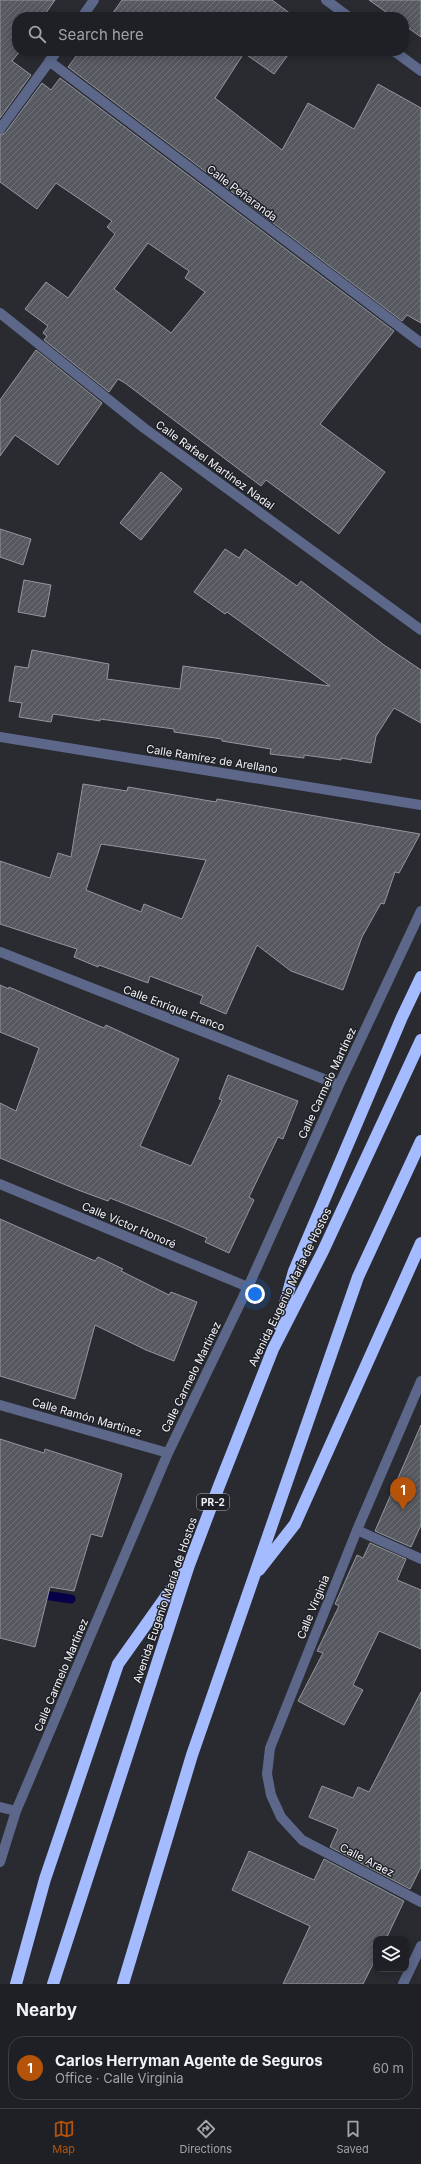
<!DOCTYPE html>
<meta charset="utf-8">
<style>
:root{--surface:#1f2025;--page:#2c2d32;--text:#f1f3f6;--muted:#a1a3a7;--line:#3c3e42;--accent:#b45309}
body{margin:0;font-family:Inter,sans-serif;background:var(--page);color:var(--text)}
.controls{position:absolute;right:12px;bottom:12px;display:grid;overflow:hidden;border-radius:8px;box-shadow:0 2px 10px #0003}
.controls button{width:36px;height:36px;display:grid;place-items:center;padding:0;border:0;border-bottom:1px solid var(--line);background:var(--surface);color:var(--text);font:20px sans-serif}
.you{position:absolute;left:255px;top:1294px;width:14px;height:14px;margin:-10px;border:3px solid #fff;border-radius:50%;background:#1a73e8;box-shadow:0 0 0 6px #1a73e833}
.badge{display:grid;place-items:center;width:26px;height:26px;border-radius:50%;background:var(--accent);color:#fff;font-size:13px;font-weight:700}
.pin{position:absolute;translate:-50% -33px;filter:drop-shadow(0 1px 2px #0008)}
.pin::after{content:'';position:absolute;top:21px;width:14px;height:12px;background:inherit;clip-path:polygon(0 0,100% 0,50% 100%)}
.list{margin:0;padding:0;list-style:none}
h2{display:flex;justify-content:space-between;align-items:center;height:52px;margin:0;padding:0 16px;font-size:17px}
h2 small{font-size:13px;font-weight:400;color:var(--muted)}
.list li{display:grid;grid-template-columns:26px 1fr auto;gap:12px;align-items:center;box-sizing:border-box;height:64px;margin:0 8px 8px;padding:0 8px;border:1px solid var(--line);border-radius:16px}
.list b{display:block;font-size:15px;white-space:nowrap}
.list p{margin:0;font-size:13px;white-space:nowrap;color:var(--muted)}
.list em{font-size:13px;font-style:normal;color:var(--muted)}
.icon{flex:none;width:22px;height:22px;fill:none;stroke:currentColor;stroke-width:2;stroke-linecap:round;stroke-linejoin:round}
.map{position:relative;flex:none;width:421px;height:1984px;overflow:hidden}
.search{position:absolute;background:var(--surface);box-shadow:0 2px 10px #0003;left:12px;right:12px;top:12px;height:44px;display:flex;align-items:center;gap:10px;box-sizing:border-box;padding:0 14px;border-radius:16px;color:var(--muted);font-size:15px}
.sheet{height:124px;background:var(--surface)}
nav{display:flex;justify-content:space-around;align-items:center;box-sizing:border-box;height:56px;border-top:1px solid var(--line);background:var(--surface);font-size:11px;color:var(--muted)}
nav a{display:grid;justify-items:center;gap:2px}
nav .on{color:var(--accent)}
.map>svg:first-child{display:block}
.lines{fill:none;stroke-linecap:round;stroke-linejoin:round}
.stream{stroke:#060048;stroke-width:9}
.building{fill:url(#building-hatch);stroke:#94969d;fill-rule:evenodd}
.minor{stroke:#5c678a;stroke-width:10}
.highway{stroke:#a5bbff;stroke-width:12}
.labels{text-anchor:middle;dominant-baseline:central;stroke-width:3;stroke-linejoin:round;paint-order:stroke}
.shield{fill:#1f2127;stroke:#b3b5b9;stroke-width:1}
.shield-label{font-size:10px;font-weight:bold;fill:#f3f4f8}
.street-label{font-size:11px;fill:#f3f4f8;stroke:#1f2127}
</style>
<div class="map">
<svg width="421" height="1984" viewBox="0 0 421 1984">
<defs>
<pattern id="building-hatch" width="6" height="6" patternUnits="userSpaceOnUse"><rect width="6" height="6" fill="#575960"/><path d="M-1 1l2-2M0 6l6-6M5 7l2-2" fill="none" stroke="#707178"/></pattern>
</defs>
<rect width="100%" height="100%" fill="#292b31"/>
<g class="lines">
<path class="stream" d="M37,1594L71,1599"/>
</g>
<path class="building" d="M0,0H55L43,17H17V51H20L12,61L31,75L0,118Z
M122,0H272L295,17H110Z
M369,0H421V37L404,25V17H393Z
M80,51H291L274,74L244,53L215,98L282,150L308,103L354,129L378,84L421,108V323L407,315L402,321L68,67Z
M60,78L394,331L320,424L385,472L339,534L266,480L261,486L125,383L118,379L109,392L44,340L47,336L43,333L48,326L25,309L46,282L68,298L115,234L107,227L112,221L56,183L37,209L0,182V135L5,133L42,83L51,90ZM148,243L189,271L185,278L205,292L171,333L114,289Z
M36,350L102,403L58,465L15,435L0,456V400Z
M161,472L182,489L141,540L120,523Z
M0,529L31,539L23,565L0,557Z
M225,549L239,558L245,549L297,586L301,581L384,645L421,670V723L394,708L376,736L371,763L341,758V760L304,755V758L270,754L271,749L222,741V739L174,732V729L100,719V721L53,714L51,722L19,717L22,703L9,701L15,666L28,668L32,650L109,664L107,679L180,689L183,666L330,686L227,612L225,614L194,592Z
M24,580L51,585L45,617L18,612Z
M83,784L127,791L128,787L216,802L217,799L420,834L399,873L395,872L384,904L381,903L362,937L343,990L291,971L257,945L226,1014L200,1003L203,996L150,976L148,983L99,965L98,967L74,957L77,949L0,924V861L50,878L58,853L71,857ZM101,844L206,860L182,919L144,904L141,912L86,890Z
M0,985L9,989V987L104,1028L106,1025L179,1059L140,1146L191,1166L222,1100L219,1099L228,1075L298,1101L283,1139L278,1137L249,1197L254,1200L229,1253L205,1242L207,1238L168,1221L110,1198L108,1201L78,1190L0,1158V1103L16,1111L39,1048L0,1032Z
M0,1219L95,1261L98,1257L123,1269L121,1271L169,1295L171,1292L197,1302L174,1361L146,1350L95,1325L75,1399L0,1376Z
M421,1425V1525L411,1547L375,1531Z
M0,1439L44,1453L45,1449L122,1474L102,1537L91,1534L74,1591L50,1587L35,1647L0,1638Z
M370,1543L406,1559L397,1580L421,1590V1649L379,1631L353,1685L363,1690L344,1725L298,1701L323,1653L317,1651L339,1606L335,1604L357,1555L363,1558Z
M421,1692V1867L410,1889L330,1847L338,1829L309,1817L322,1786L353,1798L358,1787L369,1792Z
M249,1851L314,1880L324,1859L404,1901L386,1939H376V1958L363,1984H283L310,1926L232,1890Z"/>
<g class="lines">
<path class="minor" d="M326,0L349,17
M82,17L94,0
M394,51L421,71
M49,61L421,343
M0,129L57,51
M0,313L144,428L421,630
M0,737L421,805
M0,952L339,1085
M0,1184L248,1287
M421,1381L357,1530L270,1748L267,1774L271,1795L281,1817L302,1840L421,1902
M0,1405L168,1453
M357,1530L421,1559
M0,1807L16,1811
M0,1862L16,1811L168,1453L248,1287L339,1085L421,911
M403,1984L421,1946"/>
<path class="highway" d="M279,1325L294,1271L402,1017L421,977
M259,1570L295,1524L421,1243
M16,1984L45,1879L118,1664L182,1574
M53,1984L189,1565L219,1486L273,1349L323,1251L421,1040
M123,1984L192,1755L358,1277L421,1141"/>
</g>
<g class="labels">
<rect class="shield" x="197" y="1494" width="32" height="16" rx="3"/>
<g class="shield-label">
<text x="213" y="1502">PR-2</text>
</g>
<g class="street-label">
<text transform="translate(242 193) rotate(37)">Calle Peñaranda</text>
<text transform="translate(215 465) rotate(36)">Calle Rafael Martínez Nadal</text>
<text transform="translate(212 759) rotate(9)">Calle Ramírez de Arellano</text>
<text transform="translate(174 1008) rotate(21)">Calle Enrique Franco</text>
<text transform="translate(327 1083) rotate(-65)">Calle Carmelo Martínez</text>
<text transform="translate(129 1225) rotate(23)">Calle Víctor Honoré</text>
<text transform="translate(290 1287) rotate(-64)">Avenida Eugenio María de Hostos</text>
<text transform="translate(191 1377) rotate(-64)">Calle Carmelo Martínez</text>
<text transform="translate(87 1417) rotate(16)">Calle Ramón Martínez</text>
<text transform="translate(165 1600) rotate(-71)">Avenida Eugenio María de Hostos</text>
<text transform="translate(313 1607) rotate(-68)">Calle Virginia</text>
<text transform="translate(61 1675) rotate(-67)">Calle Carmelo Martínez</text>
<text transform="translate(367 1860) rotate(27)">Calle Araez</text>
</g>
</g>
</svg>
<div class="controls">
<button><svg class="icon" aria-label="layers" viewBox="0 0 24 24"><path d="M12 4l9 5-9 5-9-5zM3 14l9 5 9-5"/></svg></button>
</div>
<div class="you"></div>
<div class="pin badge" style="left:403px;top:1510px">1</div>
<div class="search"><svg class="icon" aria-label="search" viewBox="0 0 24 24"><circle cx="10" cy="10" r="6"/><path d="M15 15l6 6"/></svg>Search here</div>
</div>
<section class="sheet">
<h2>Nearby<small></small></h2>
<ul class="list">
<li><span class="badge">1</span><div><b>Carlos Herryman Agente de Seguros</b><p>Office · Calle Virginia</p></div><em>60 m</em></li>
</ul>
</section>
<nav>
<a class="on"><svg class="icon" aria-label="map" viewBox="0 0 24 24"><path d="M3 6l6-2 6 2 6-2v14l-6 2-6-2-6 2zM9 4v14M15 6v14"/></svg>Map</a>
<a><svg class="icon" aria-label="directions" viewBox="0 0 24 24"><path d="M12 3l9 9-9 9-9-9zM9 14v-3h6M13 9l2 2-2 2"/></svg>Directions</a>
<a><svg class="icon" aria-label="saved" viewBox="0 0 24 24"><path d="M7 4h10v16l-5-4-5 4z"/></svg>Saved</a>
</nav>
